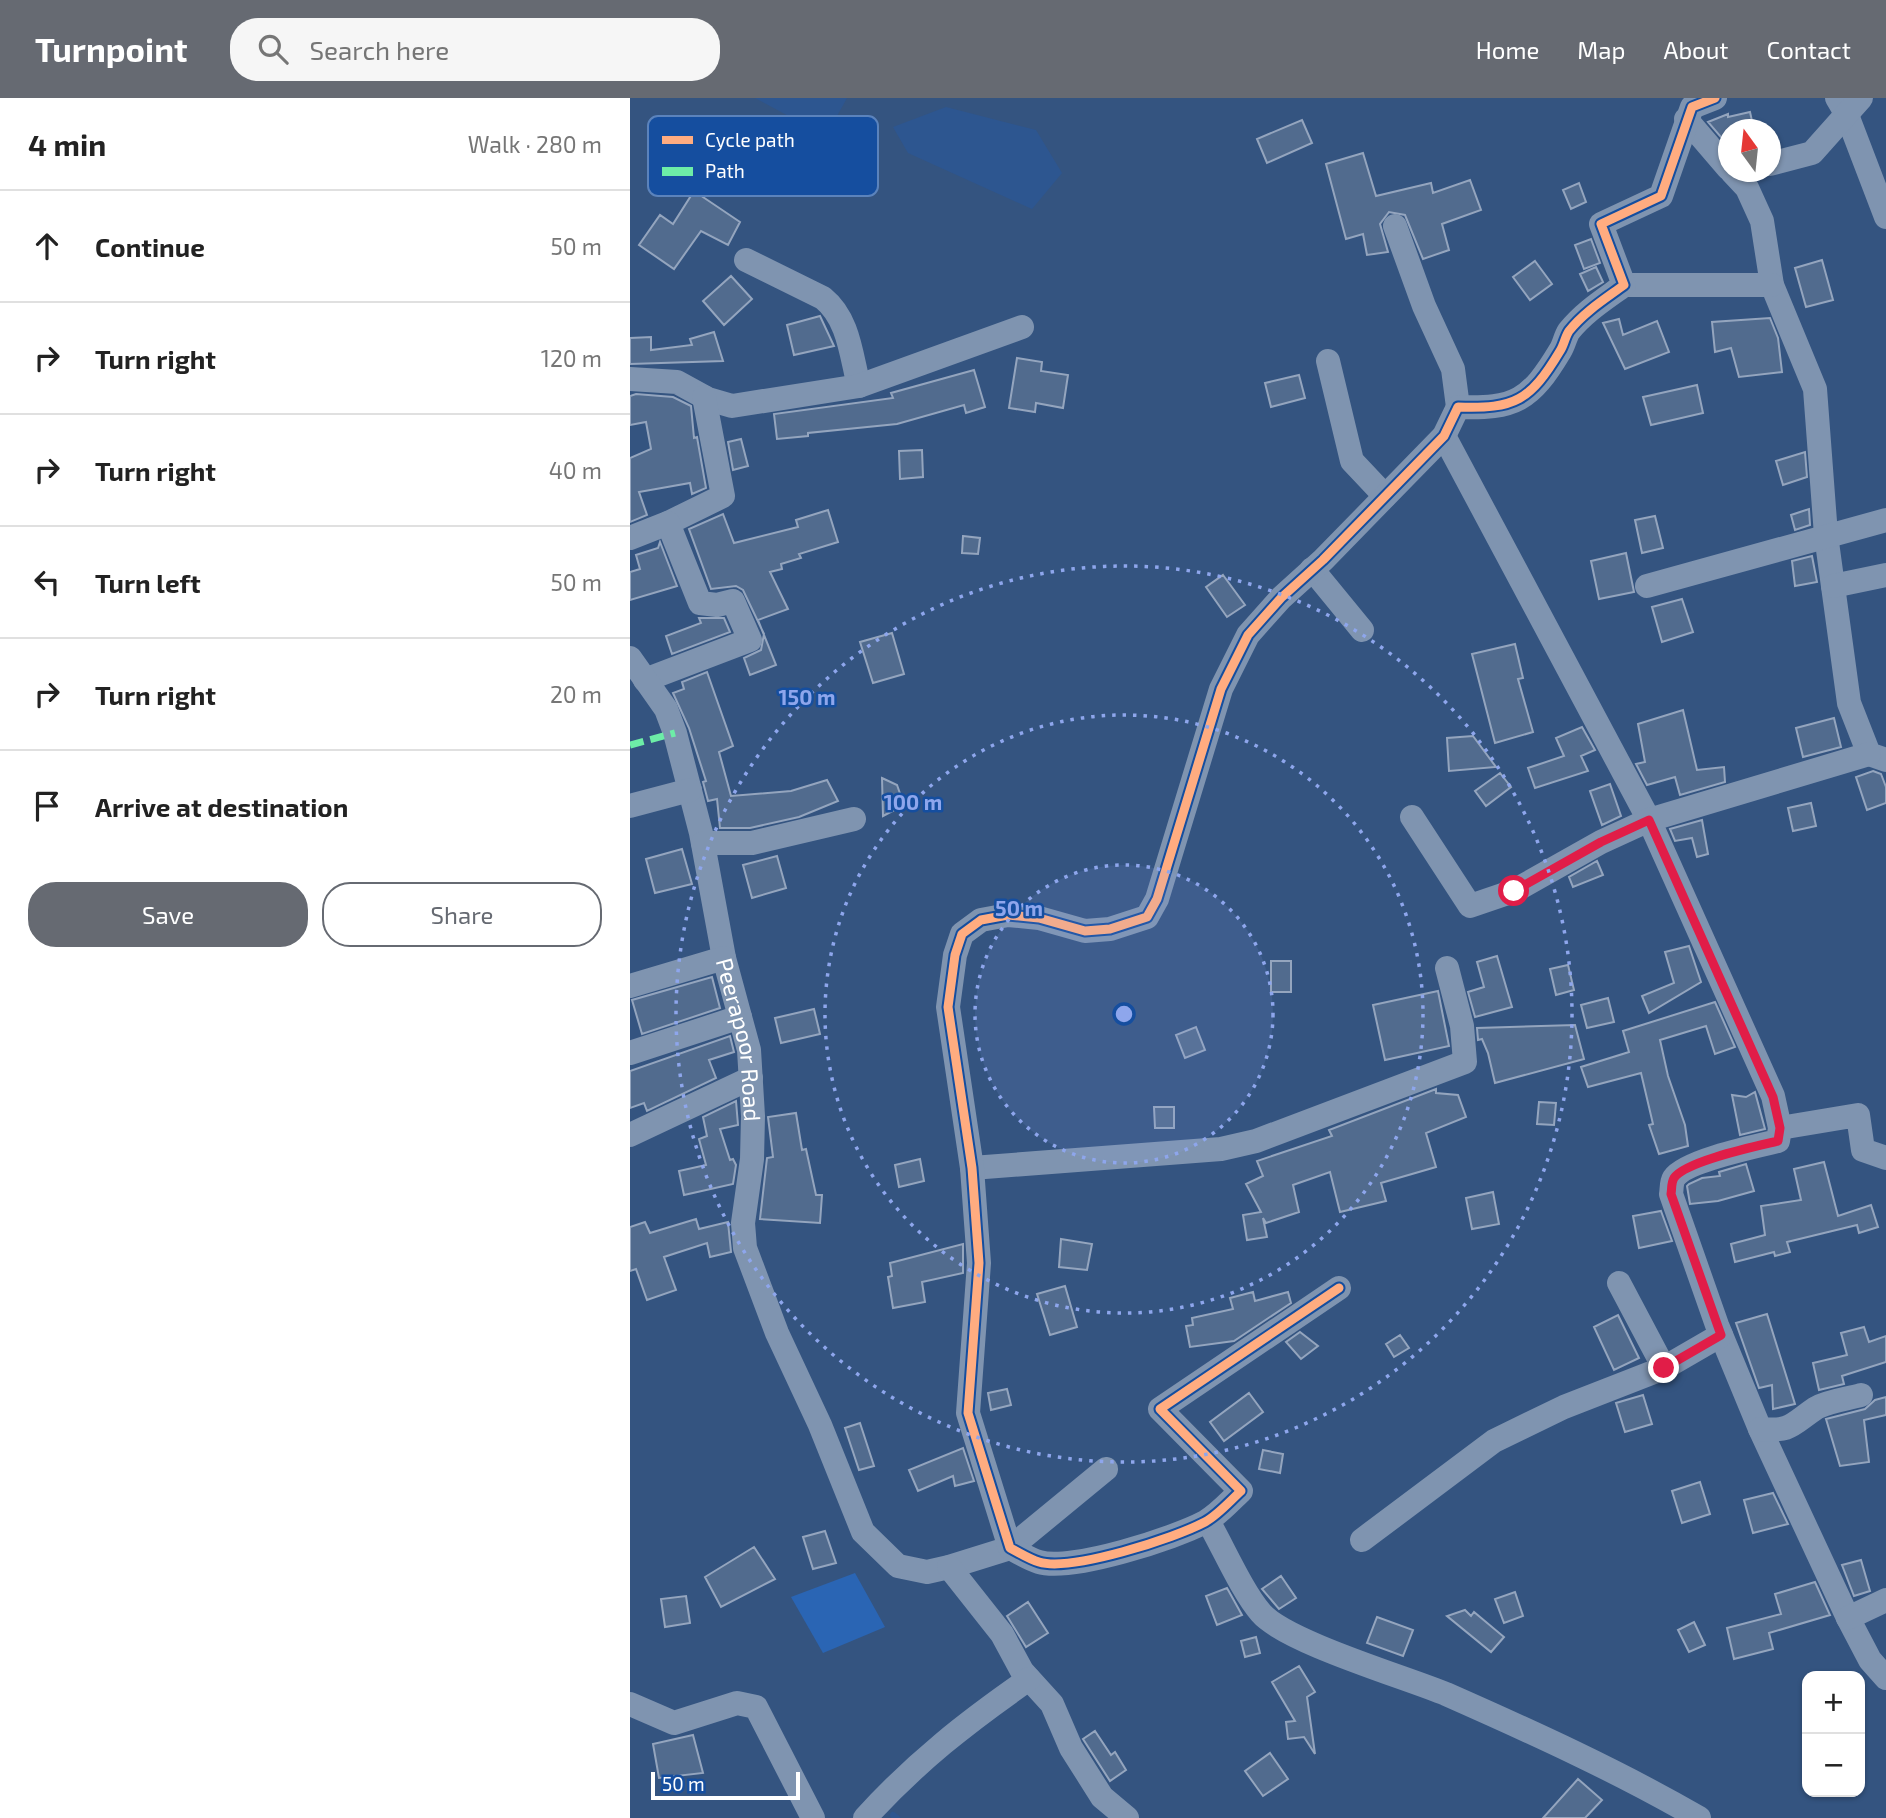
<!DOCTYPE html>
<meta charset="utf-8">
<style>
:root{--surface:#fff;--page:#f6f6f6;--text:#222;--muted:#767676;--line:#e0e0e0;--accent:#666a72}
body{margin:0;font-family:"Exo 2",sans-serif;background:var(--page);color:var(--text)}
.controls{position:absolute;right:21px;bottom:21px;display:grid;overflow:hidden;border-radius:14px;box-shadow:0 2px 5px #0004}
.controls button{width:63px;height:63px;display:grid;place-items:center;padding:0;border:0;border-bottom:2px solid var(--line);background:var(--surface);color:var(--text);font:35px sans-serif}
.compass{position:absolute;left:1088px;top:21px;width:63px;height:63px;border-radius:50%;background:var(--surface);box-shadow:0 2px 5px #0004;rotate:345deg}
.scale{position:absolute;left:21px;bottom:18px;width:149px;box-sizing:border-box;padding-left:7px;border:4px solid #fff;border-top:0;font-size:19px;line-height:24px;white-space:nowrap;color:#fff;-webkit-text-stroke:5px #154e9f;paint-order:stroke}
.stop{position:absolute;width:21px;height:21px;margin:-16px;border:5px solid #e11d48;border-radius:50%;background:#fff}
.stop.end{background:#e11d48;border-color:#fff;box-shadow:0 2px 7px #0008}
.list{margin:0;padding:0;list-style:none}
h2{display:flex;justify-content:space-between;align-items:center;height:91px;margin:0;padding:0 28px;font-size:30px}
h2 small{font-size:23px;font-weight:400;color:var(--muted)}
.list li{display:grid;grid-template-columns:46px 1fr auto;gap:21px;align-items:center;box-sizing:border-box;height:112px;padding:0 28px;border-top:2px solid var(--line)}
.list b{display:block;font-size:26px;white-space:nowrap}
.list em{font-size:23px;font-style:normal;color:var(--muted)}
.actions{display:flex;gap:14px;padding:21px 28px}
.actions a{flex:1;padding:16px 0;border:2px solid var(--accent);border-radius:28px;text-align:center;font-size:24px;color:var(--accent)}
.actions .main{background:var(--accent);color:#fff}
.icon{flex:none;width:38px;height:38px;fill:none;stroke:currentColor;stroke-width:2;stroke-linecap:round;stroke-linejoin:round}
.map{position:relative;flex:none;width:1256px;height:1720px;overflow:hidden}
header{display:flex;align-items:center;gap:42px;box-sizing:border-box;height:98px;padding:0 35px;background:var(--accent);color:#fff}
header strong{font-size:33px}
nav{display:flex;gap:38px;margin-inline-start:auto;font-size:24px}
.search{width:490px;height:63px;background:var(--page);display:flex;align-items:center;gap:18px;box-sizing:border-box;padding:0 24px;border-radius:28px;color:var(--muted);font-size:26px}
main{display:flex}
aside{flex:1;background:var(--surface)}
.map>svg:first-child{display:block}
.green{fill:#2a65b4}
.water{fill:#2d5690}
.lines{fill:none;stroke-linecap:round;stroke-linejoin:round}
.stream{stroke:#2d5690;stroke-width:6}
.building{fill:#516b8e;stroke:#94a5be;stroke-width:2}
.minor{stroke:#7f94b0;stroke-width:24}
.quiet{stroke:#6deda7;stroke-width:7;stroke-dasharray:14 7;stroke-linecap:butt}
.cycleway-casing{stroke:#154e9f;stroke-width:13}
.cycleway{stroke:#ffac80;stroke-width:9}
.route{stroke:#e11d48;stroke-width:9}
.ring{fill:none;stroke:#8ea6ec;stroke-width:3.5;stroke-dasharray:3.5 7}
.labels{text-anchor:middle;dominant-baseline:central;stroke-width:5;stroke-linejoin:round;paint-order:stroke}
.street-label{font-size:23px;fill:#fff;stroke:#154e9f}
.key{fill:#154e9f;stroke:#5b83bc;stroke-width:2}
.key-label{font-size:19px;fill:#fff}
.centre{fill:#8ea6ec;stroke:#154e9f;stroke-width:3.5}
.ring-label{font-size:21px;text-anchor:middle;font-weight:bold;fill:#8ea6ec;stroke:#154e9f;stroke-width:5;stroke-linejoin:round;paint-order:stroke}
</style>
<header>
<strong>Turnpoint</strong>
<div class="search"><svg class="icon" aria-label="search" viewBox="0 0 24 24"><circle cx="10" cy="10" r="6"/><path d="M15 15l6 6"/></svg>Search here</div>
<nav><a>Home</a><a>Map</a><a>About</a><a>Contact</a></nav>
</header>
<main>
<aside>
<h2>4 min<small>Walk · 280 m</small></h2>
<ul class="list">
<li><svg class="icon" aria-label="ahead" viewBox="0 0 24 24"><path d="M12 20V5M6 11l6-6 6 6"/></svg><div><b>Continue</b></div><em>50 m</em></li>
<li><svg class="icon" aria-label="right" viewBox="0 0 24 24"><path d="M7 20v-9h11M14 6l5 5-5 5"/></svg><div><b>Turn right</b></div><em>120 m</em></li>
<li><svg class="icon" aria-label="right" viewBox="0 0 24 24"><path d="M7 20v-9h11M14 6l5 5-5 5"/></svg><div><b>Turn right</b></div><em>40 m</em></li>
<li><svg class="icon" aria-label="left" viewBox="0 0 24 24"><path d="M17 20v-9H6M10 6l-5 5 5 5"/></svg><div><b>Turn left</b></div><em>50 m</em></li>
<li><svg class="icon" aria-label="right" viewBox="0 0 24 24"><path d="M7 20v-9h11M14 6l5 5-5 5"/></svg><div><b>Turn right</b></div><em>20 m</em></li>
<li><svg class="icon" aria-label="arrive" viewBox="0 0 24 24"><path d="M6 21V4h12l-3 4 3 4H6"/></svg><div><b>Arrive at destination</b></div></li>
</ul>
<div class="actions"><a class="main">Save</a><a>Share</a></div>
</aside>
<div class="map">
<svg width="1256" height="1720" viewBox="0 0 1256 1720">
<rect width="100%" height="100%" fill="#345480"/>
<path class="green" d="M225,1475L255,1529L193,1555L161,1499Z"/>
<path class="water" d="M125,0H217L196,38Z
M316,9L406,32L432,75L402,111L278,55L263,29Z"/>
<g class="lines">
<path class="stream" d="M263,1717L267,1720"/>
</g>
<path class="building" d="M1120,14L1124,32H1098L1096,45L1078,24L1098,16V19Z
M672,22L682,45L637,65L627,41Z
M733,55L746,98L801,85L803,95L840,82L851,112L812,126L819,152L793,161L775,117L759,114L750,126L758,154L737,157L733,136L716,141L696,66Z
M949,85L956,104L941,111L933,92Z
M64,93L110,124L98,147L71,133L44,171L9,147L30,117L43,126Z
M961,141L970,165L954,171L945,147Z
M1192,162L1203,202L1176,209L1165,170Z
M905,163L922,186L900,202L883,179Z
M966,169L973,184L958,193L950,176Z
M101,178L122,201L94,227L73,203Z
M190,218L204,248L164,257L157,227Z
M1140,220L1148,240L1152,274L1109,279L1101,250L1085,254L1082,224Z
M989,221L993,237L1027,223L1039,254L995,271L973,225Z
M84,234L93,263L0,266V240L21,239V252L62,247L60,241Z
M387,260L412,264L411,273L438,277L433,310L406,305L405,314L379,310Z
M344,272L355,309L336,315L334,307L267,326L178,335V338L147,341L144,316L263,300L261,295Z
M669,277L675,300L641,309L635,285Z
M1067,287L1073,315L1021,327L1013,299Z
M6,296L43,299L61,308L64,340L67,339L76,390L62,396L60,385L9,394L17,417L0,424V360L21,351L16,324L0,327V298Z
M111,341L118,368L103,372L98,344Z
M292,352L293,379L270,381L269,353Z
M1175,354L1177,379L1153,387L1146,363Z
M1179,411L1180,427L1165,432L1161,417Z
M198,412L208,444L169,456L171,460L151,466L152,471L140,474L158,511L128,522L146,567L120,577L114,560L131,552L134,536L113,492L106,488L81,491L59,431L93,416L104,445L168,429L166,422Z
M1025,418L1033,450L1012,455L1005,422Z
M333,438L350,440L348,456L332,455Z
M30,444L47,488L0,502V474L10,471L6,457L28,450Z
M996,455L1004,494L969,501L961,463Z
M1182,458L1187,484L1165,488L1162,463Z
M593,477L615,507L597,519L576,489Z
M1052,501L1063,534L1032,544L1022,509Z
M69,520H94L100,534L42,556L36,538L71,525Z
M262,535L274,576L243,585L230,544Z
M885,546L893,580L888,581L903,634L865,645L842,556Z
M77,574L103,648L89,654L101,698L161,693L197,682L208,703L169,719L120,730H90L87,701L78,703L73,684L76,683L59,630L43,595L54,591L52,584Z
M1053,612L1067,672L1094,669L1095,684L1050,697L1045,679L1017,687L1006,666L1015,664L1008,626Z
M1204,620L1211,649L1173,659L1166,630Z
M952,629L965,652L951,658L958,673L905,690L898,670L934,658L926,640Z
M843,638L866,669L819,673L817,640Z
M1243,673L1251,676L1256,689V705L1237,712L1226,679Z
M870,675L881,689L856,708L845,693Z
M252,680L267,687L274,707L253,718Z
M980,686L991,718L972,727L960,693Z
M1181,705L1186,728L1163,733L1158,710Z
M1072,722L1078,756L1067,759L1062,740L1045,743L1040,731Z
M52,751L62,786L25,795L16,761Z
M147,758L156,790L122,800L113,767Z
M967,763L973,777L943,789L939,779Z
M1059,848L1071,884L1019,915L1012,898L1044,885L1035,854Z
M867,858L882,909L845,919L838,894L854,889L847,864Z
M641,863H661V894H641Z
M938,867L944,892L926,897L920,871Z
M82,879L90,910L12,936L2,902Z
M808,893L819,948L755,962L743,907Z
M978,900L984,924L957,930L951,907Z
M1085,904L1105,949L1085,956L1076,928L1030,942L1038,978L1055,1027L1058,1048L1029,1056L1019,1027L1023,1026L1011,975L958,989L951,969L999,954L993,933Z
M184,911L190,936L151,945L145,920Z
M945,927L954,961L865,985L858,955L852,941L848,942L847,930Z
M566,929L575,952L555,960L546,937Z
M100,938L104,954L79,962L86,980L17,1013L14,1005L0,1010V973Z
M806,991V995L828,997L836,1019L796,1035L806,1069L751,1085L756,1103L710,1114L700,1074L663,1087L669,1114L636,1125L633,1120L637,1139L617,1142L613,1117L631,1114L616,1086L633,1078L627,1063L702,1038L699,1032Z
M1125,994L1135,1031L1110,1037L1102,997L1116,999Z
M106,1003L108,1027L90,1031L100,1062L103,1061L106,1067L103,1086L54,1097L49,1073L76,1067L69,1041L77,1038L73,1019Z
M909,1004L926,1005L924,1027L907,1026Z
M524,1009H544V1030H525Z
M166,1015L172,1052L176,1051L186,1097H192L190,1125L130,1121L137,1060L143,1059L138,1019Z
M290,1061L294,1083L269,1089L265,1067Z
M1194,1064L1208,1118L1241,1107L1248,1129L1229,1135L1227,1127L1157,1144L1160,1154L1145,1158L1144,1154L1105,1164L1101,1146L1135,1137L1131,1108L1171,1102L1164,1071Z
M1116,1066L1124,1093L1088,1103L1060,1106L1057,1088L1059,1086L1072,1080L1090,1078L1089,1074Z
M863,1094L869,1126L842,1131L836,1100Z
M1031,1113L1042,1143L1009,1150L1003,1118Z
M66,1121L69,1131L98,1124L101,1154L80,1159L77,1145L34,1159L46,1192L17,1202L6,1171L0,1173V1129L15,1124L20,1135Z
M431,1141L462,1146L457,1172L429,1169Z
M333,1146V1175L292,1184L295,1204L263,1210L258,1179L262,1178L260,1165Z
M435,1188L447,1229L420,1237L407,1196Z
M623,1194L625,1203L658,1194L661,1205L604,1243L560,1249L556,1228L563,1227L562,1220L603,1211L600,1200Z
M1137,1216L1165,1306L1143,1311L1142,1287L1129,1290L1106,1225Z
M988,1217L1009,1260L984,1272L964,1229Z
M1234,1229L1239,1244L1256,1238V1264L1212,1278L1214,1286L1189,1292L1183,1265L1217,1257L1211,1235Z
M670,1234L688,1248L671,1261L656,1244Z
M770,1237L779,1250L764,1259L756,1246Z
M377,1291L381,1307L361,1312L358,1295Z
M619,1295L633,1314L594,1343L580,1324Z
M1013,1297L1022,1326L995,1334L986,1305Z
M1256,1299V1317L1234,1322L1239,1364L1210,1368L1196,1321L1235,1311L1245,1302Z
M230,1325L244,1368L229,1372L215,1330Z
M333,1350L344,1383L325,1388L323,1378L288,1393L279,1372Z
M633,1352L653,1356L650,1375L629,1371Z
M1070,1384L1080,1416L1052,1425L1042,1393Z
M1143,1395L1158,1426L1123,1435L1114,1402Z
M195,1433L206,1465L183,1471L173,1439Z
M124,1449L145,1481L91,1509L75,1479Z
M1231,1462L1240,1493L1224,1498L1212,1467Z
M651,1478L666,1500L649,1511L632,1491Z
M1185,1484L1200,1517L1139,1535L1143,1551L1104,1561L1097,1530L1151,1516L1145,1496Z
M597,1490L612,1517L587,1527L576,1498Z
M885,1494L893,1518L874,1525L865,1501Z
M56,1498L60,1525L35,1529L31,1501Z
M398,1504L418,1535L396,1549L377,1518Z
M835,1512L841,1518L844,1514L874,1539L861,1554L817,1518Z
M747,1519L783,1532L773,1558L737,1545Z
M1064,1524L1075,1547L1059,1554L1048,1532Z
M626,1539L630,1555L615,1559L611,1543Z
M669,1568L685,1594L677,1599L685,1656L674,1639L658,1641L656,1624L665,1623L642,1584Z
M465,1633L481,1657L485,1654L496,1672L480,1683L453,1641Z
M63,1637L73,1675L29,1680L23,1646Z
M640,1655L658,1681L633,1698L615,1673Z
M948,1681L972,1702L955,1720H913Z"/>
<g class="lines">
<g class="minor">
<path d="M1207,0L1217,17L1256,119"/>
<path d="M1056,21L1098,70"/>
<path d="M1140,66L1182,55L1231,0"/>
<path d="M1102,74L1117,90L1132,123L1142,187L1185,291L1196,437L1219,605L1239,656L1256,662"/>
<path d="M765,128L794,208L823,271L828,309"/>
<path d="M116,162L193,200C219,221 221,257 229,288"/>
<path d="M994,187H1142"/>
<path d="M698,263L722,363L755,398"/>
<path d="M0,281L47,284L78,301L102,308L229,288L392,229"/>
<path d="M814,338L1019,722L1143,998L1150,1030L1148,1043C1127,1048 1055,1063 1044,1080C1041,1085 1042,1091 1041,1096L1087,1227L1130,1331L1218,1520L1240,1562L1256,1580"/>
<path d="M38,425L93,398L74,299"/>
<path d="M0,440L38,425L70,505L87,507L103,503L120,542L15,582"/>
<path d="M682,471L732,532"/>
<path d="M1017,488L1256,422"/>
<path d="M1203,488L1256,477"/>
<path id="s1" d="M0,560L36,611L45,635L71,735L94,860L119,952L123,1018L122,1061L113,1125L115,1150L147,1235L190,1327L233,1434L268,1468L297,1474L319,1469L380,1450L476,1371"/>
<path d="M0,708L60,692"/>
<path d="M782,719L840,808L884,793L971,744L1019,722L1239,656"/>
<path d="M73,745H122L224,721"/>
<path d="M0,888L94,860"/>
<path d="M0,955L110,919"/>
<path d="M1150,1030L1228,1017L1233,1052L1256,1060"/>
<path d="M0,1037L121,980"/>
<path d="M342,1070L591,1051L626,1043L835,964L832,928L817,870"/>
<path d="M989,1185L1034,1270"/>
<path d="M709,1190L530,1311L611,1393C600,1403 588,1417 575,1424C545,1440 441,1474 409,1464C399,1461 390,1455 380,1450L338,1315L349,1165L342,1070L318,909L325,857L332,836L351,822L378,817L409,820L455,833L480,831L517,819L527,801L591,591L618,537L651,500L693,462L814,338L828,309C885,311 900,303 930,253C934,247 935,239 939,233C954,214 975,201 994,187L971,126L1031,98L1062,9L1085,0"/>
<path d="M1130,1331C1162,1334 1162,1326 1186,1310C1198,1303 1217,1301 1231,1297"/>
<path d="M578,1423C593,1449 612,1493 631,1515C656,1544 775,1579 816,1596C902,1634 988,1673 1069,1720"/>
<path d="M732,1442L864,1343L934,1309L1034,1270L1091,1237"/>
<path d="M319,1469L372,1536L392,1573L422,1606L441,1650L472,1699L497,1720"/>
<path d="M1218,1520L1256,1502"/>
<path d="M0,1606L44,1625L107,1605L126,1609L183,1720"/>
<path d="M235,1720C286,1664 337,1624 399,1581"/>
</g>
<path class="quiet" d="M0,647L45,635"/>
<defs>
<path id="cycleway" d="M709,1190L530,1311L611,1393C600,1403 588,1417 575,1424C545,1440 441,1474 409,1464C399,1461 390,1455 380,1450L338,1315L349,1165L342,1070L318,909L325,857L332,836L351,822L378,817L409,820L455,833L480,831L517,819L527,801L591,591L618,537L651,500L693,462L814,338L828,309C885,311 900,303 930,253C934,247 935,239 939,233C954,214 975,201 994,187L971,126L1031,98L1062,9L1085,0"/>
</defs>
<use href="#cycleway" class="cycleway-casing"/>
<use href="#cycleway" class="cycleway"/>
</g>
<g class="lines">
<path class="route" d="M884,793L971,744L1019,722L1143,999L1150,1030L1148,1043C1127,1048 1055,1063 1044,1080C1041,1085 1042,1091 1041,1096L1091,1237L1034,1270"/>
</g>
<circle cx="494" cy="916" r="149" fill="#8ea6ec" fill-opacity=".12"/>
<g class="ring">
<circle cx="494" cy="916" r="149"/>
<circle cx="494" cy="916" r="299"/>
<circle cx="494" cy="916" r="448"/>
</g>
<g class="labels">
<g class="street-label">
<text stroke="none"><textPath href="#s1" startOffset="402">Peerapoor Road</textPath></text>
</g>
</g>
<rect x="18" y="18" width="230" height="80" rx="10" class="key"/>
<rect x="32" y="38" width="31" height="8" fill="#ffac80"/>
<rect x="32" y="69" width="31" height="9" fill="#6deda7"/>
<g class="key-label">
<text x="75" y="49">Cycle path</text>
<text x="75" y="80">Path</text>
</g>
<circle cx="494" cy="916" r="10" class="centre"/>
<g class="ring-label">
<text x="177" y="607">150 m</text>
<text x="283" y="712">100 m</text>
<text x="389" y="818">50 m</text>
</g>
</svg>
<div class="controls">
<button>+</button>
<button>−</button>
</div>
<svg class="compass" viewBox="-18 -18 36 36"><path d="M0-13l5 13h-10z" fill="#e53935"/><path d="M0 13l5-13h-10z" fill="#767676"/></svg>
<div class="scale">50 m</div>
<div class="stop" style="left:884px;top:793px"></div>
<div class="stop end" style="left:1034px;top:1270px"></div>
</div>
</main>
